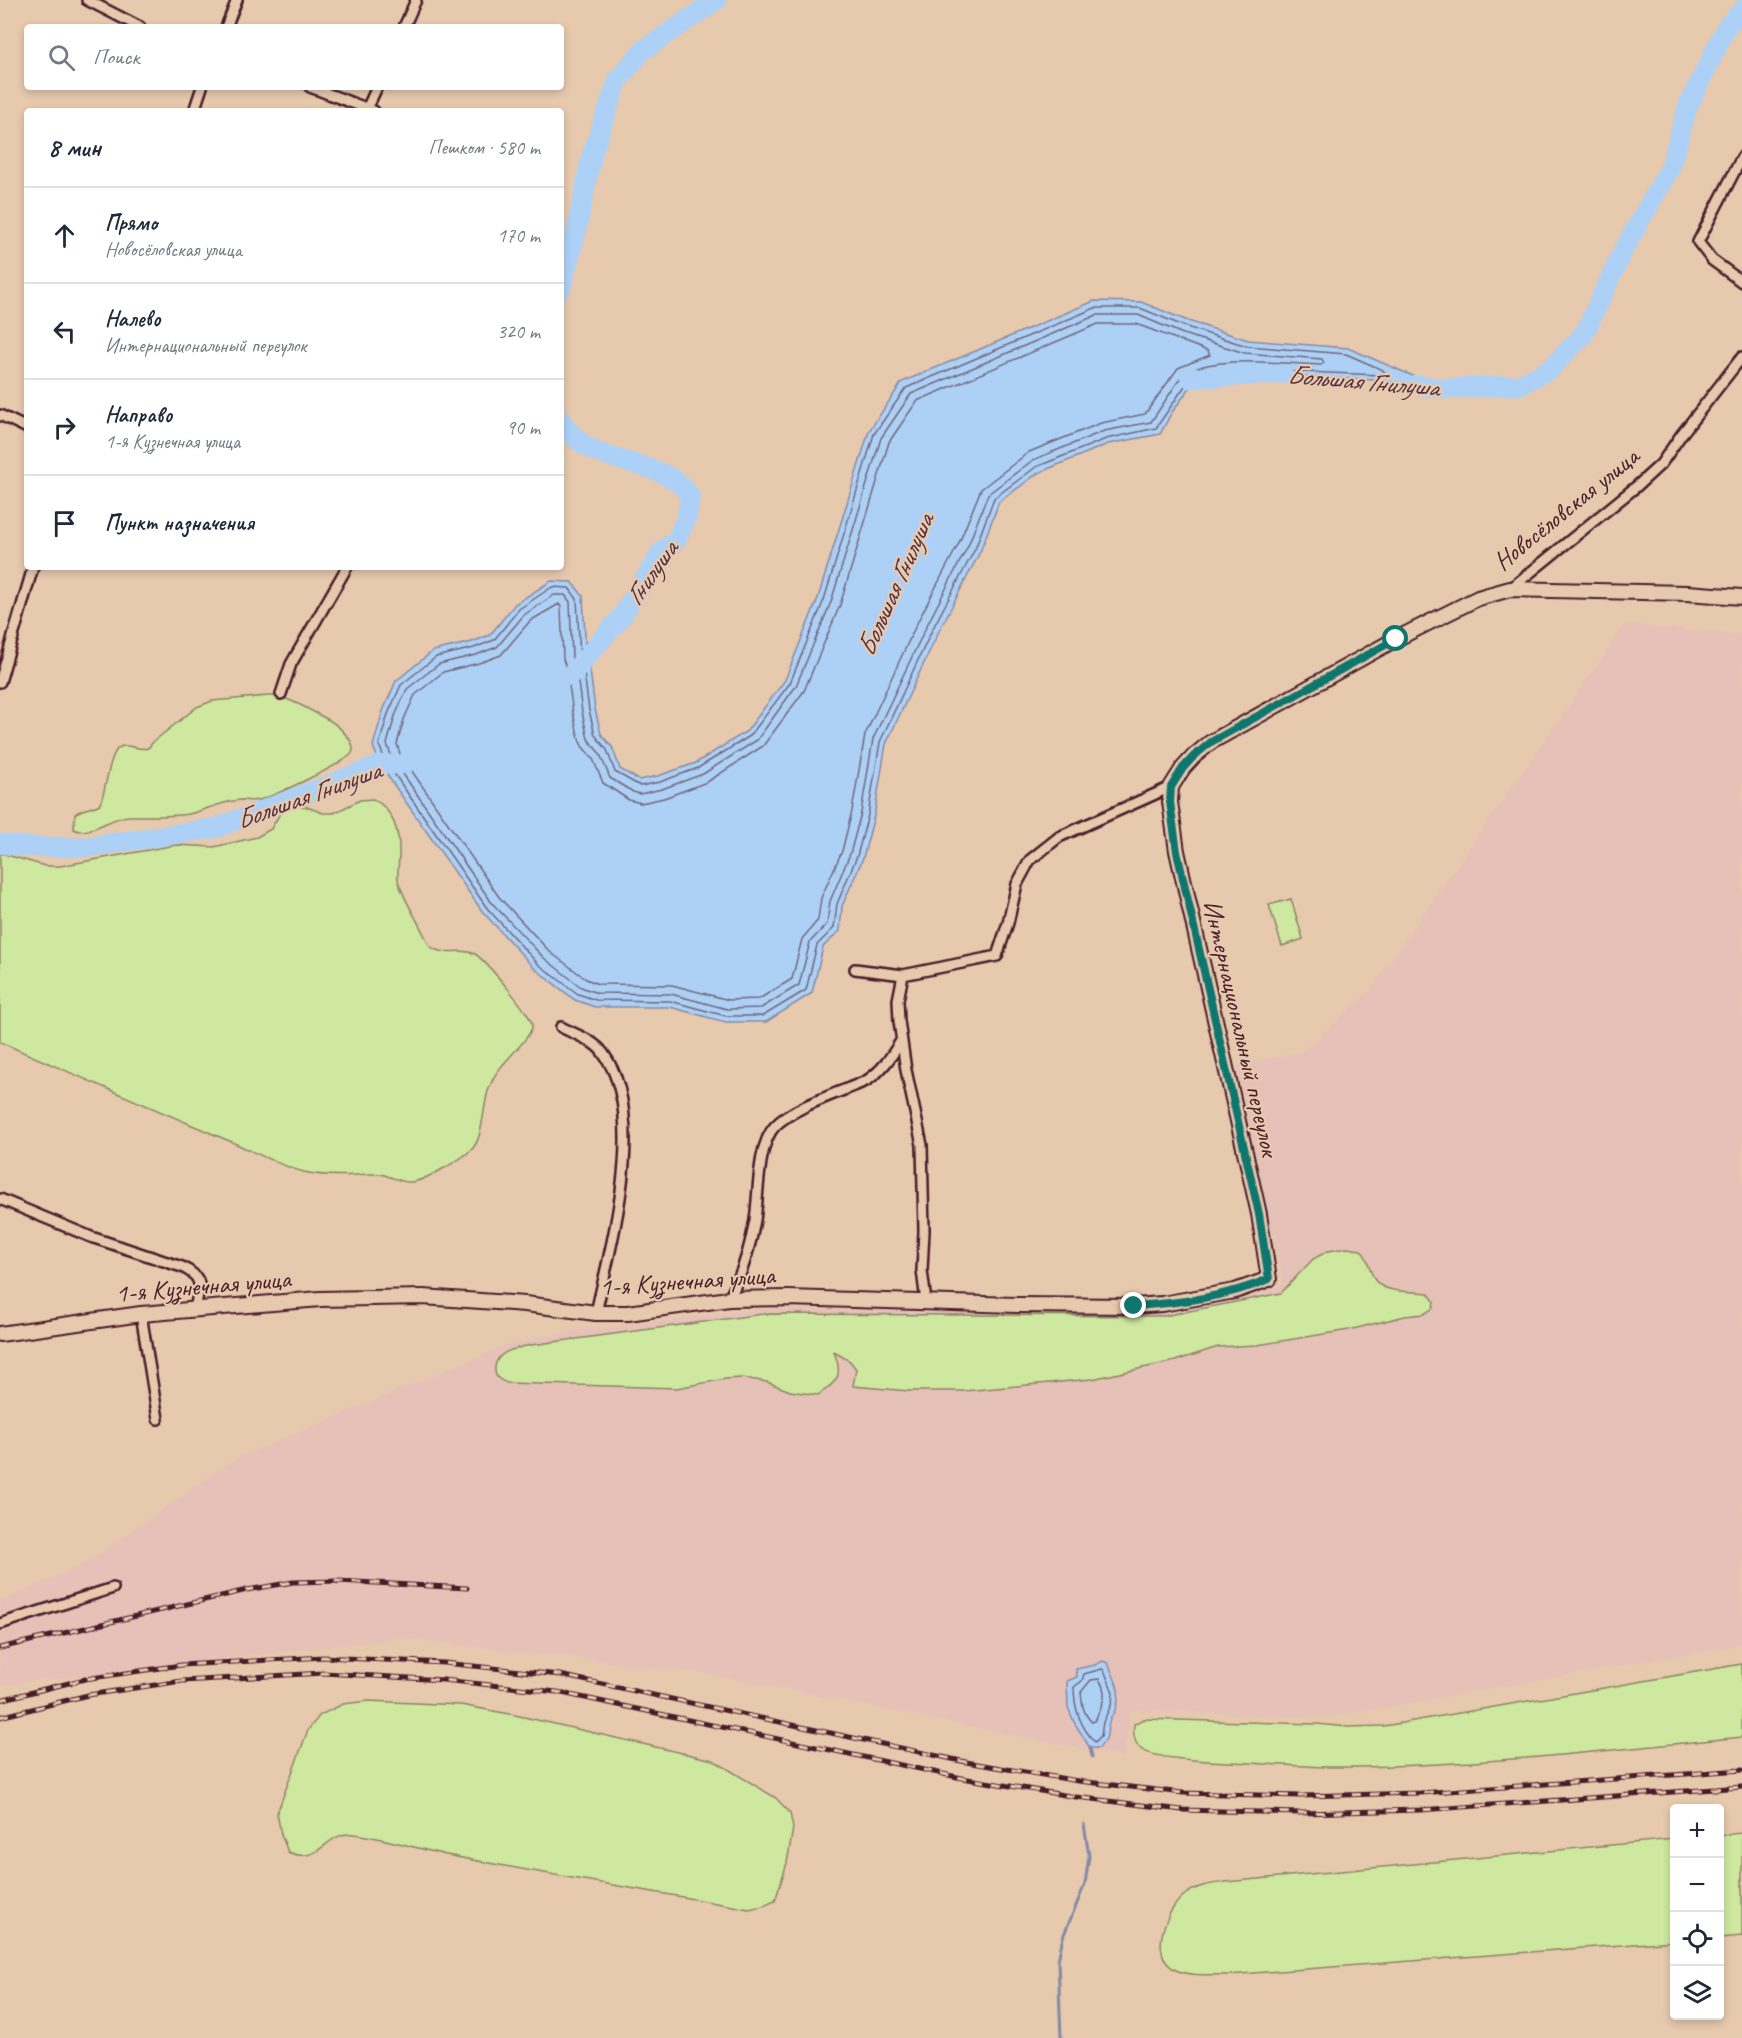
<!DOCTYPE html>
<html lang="ru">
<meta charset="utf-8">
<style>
:root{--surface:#fff;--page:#f6f6f7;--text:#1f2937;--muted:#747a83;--line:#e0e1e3}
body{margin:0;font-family:Caveat,sans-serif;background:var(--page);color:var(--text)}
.controls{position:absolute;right:18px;bottom:18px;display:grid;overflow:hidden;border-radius:6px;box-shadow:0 3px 9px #0003}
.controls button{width:54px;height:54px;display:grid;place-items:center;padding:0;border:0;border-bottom:2px solid var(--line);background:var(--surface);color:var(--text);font:30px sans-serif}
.stop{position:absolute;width:18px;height:18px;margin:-14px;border:4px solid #0f766e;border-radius:50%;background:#fff}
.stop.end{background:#0f766e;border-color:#fff;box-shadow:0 2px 6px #0008}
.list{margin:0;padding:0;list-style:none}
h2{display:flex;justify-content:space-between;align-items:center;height:78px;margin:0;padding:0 24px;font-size:26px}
h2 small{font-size:20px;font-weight:400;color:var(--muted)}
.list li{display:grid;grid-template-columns:39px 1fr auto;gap:18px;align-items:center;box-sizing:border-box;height:96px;padding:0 24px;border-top:2px solid var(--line)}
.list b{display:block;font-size:22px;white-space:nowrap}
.list p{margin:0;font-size:20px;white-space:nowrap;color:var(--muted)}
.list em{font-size:20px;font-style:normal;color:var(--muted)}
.icon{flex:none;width:33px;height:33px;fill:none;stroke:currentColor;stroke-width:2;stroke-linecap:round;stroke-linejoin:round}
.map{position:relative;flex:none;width:1742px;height:2038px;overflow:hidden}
.search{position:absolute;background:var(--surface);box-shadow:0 3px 9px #0003;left:24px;top:24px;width:540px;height:66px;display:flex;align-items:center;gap:15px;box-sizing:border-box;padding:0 21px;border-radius:6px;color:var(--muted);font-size:22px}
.panel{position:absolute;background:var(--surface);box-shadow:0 3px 9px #0003;left:24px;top:108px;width:540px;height:462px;border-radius:6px}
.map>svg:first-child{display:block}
.built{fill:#e5c1b8}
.green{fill:#cee89f;stroke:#8c8465;stroke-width:1.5}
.water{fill:#add1f6;stroke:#858aa5;stroke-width:1.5}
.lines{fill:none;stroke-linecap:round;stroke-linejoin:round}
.shore{stroke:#72667c;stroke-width:1.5}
.stream{stroke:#858aa5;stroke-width:3}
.river{stroke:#add1f6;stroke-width:20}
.street-casing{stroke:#4a1f2b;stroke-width:14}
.secondary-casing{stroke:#4a1f2b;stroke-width:18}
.street{stroke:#e7c9ae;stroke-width:9}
.secondary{stroke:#e7c9ae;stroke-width:14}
.rail-casing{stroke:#4a1f2b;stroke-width:5}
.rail{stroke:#e7c9ae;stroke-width:3;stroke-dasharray:9;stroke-linecap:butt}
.route{stroke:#0f766e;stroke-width:8}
.labels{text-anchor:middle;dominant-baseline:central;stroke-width:4.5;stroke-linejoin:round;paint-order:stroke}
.street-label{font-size:26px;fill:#4a1f2b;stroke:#e7c9ae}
.water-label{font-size:27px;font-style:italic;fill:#54313f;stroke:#e7c9ae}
</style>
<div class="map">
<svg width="1742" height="2038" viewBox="0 0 1742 2038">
<rect width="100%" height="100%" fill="#e7c9ae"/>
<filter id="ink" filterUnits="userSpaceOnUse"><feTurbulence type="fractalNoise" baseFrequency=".0167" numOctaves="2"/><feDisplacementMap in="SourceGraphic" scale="12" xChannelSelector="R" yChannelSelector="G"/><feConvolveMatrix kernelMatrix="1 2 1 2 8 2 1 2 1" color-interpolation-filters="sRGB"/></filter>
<g filter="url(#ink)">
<path class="built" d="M1626,624L1742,635V1644L1330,1717L1131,1710L1123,1757L700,1672L400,1638L0,1685V1602L84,1564L235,1459L509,1344L576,1331L766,1309L1168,1312L1284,1284L1236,1066L1302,1052L1370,991Z"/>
<path class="green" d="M268,696C287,695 309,710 327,719C335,723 358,742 352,753C347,762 272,797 259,800C253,802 248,800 241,800C223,801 206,810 189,814C169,817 149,816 129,816C112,816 88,837 74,829L75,814C83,808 91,809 100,804C106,792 109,752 120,747C128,743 139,751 148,748L154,741L197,707L212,701Z
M373,799C394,809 400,835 399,856C399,864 397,872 398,880C403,899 419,922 427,941C436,960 459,946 475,954C485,960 530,1013 532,1024C534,1036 503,1061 496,1074C493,1079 490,1085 488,1091C483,1107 483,1140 471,1150C462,1159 424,1181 412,1182C401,1183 391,1176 380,1174C373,1173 364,1175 356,1175C339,1176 321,1176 304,1172C274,1164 248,1148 220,1137C147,1106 73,1074 0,1042V853L45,866H60L176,845L214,847L257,837L271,829L282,810L287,805L307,807L323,813H334L360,800Z
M1291,899L1303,939L1282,946L1269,905Z
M1347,1248L1361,1250C1370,1260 1368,1269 1375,1280C1384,1294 1413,1291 1428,1293L1434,1301L1433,1308L1424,1314L1405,1316L1349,1330L1257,1345L1218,1347L1175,1361L1092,1379L964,1391H909L853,1386L856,1369L850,1361L834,1352C843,1375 839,1381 818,1395L790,1391L767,1382L743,1378L725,1379L677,1388L507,1383C500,1380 495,1378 495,1370C494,1351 517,1348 531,1345L763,1314L1164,1316L1281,1293L1313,1259L1328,1251Z
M1742,1664V1737C1613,1750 1483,1765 1353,1767C1312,1768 1271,1764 1230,1762C1211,1761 1156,1760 1141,1749C1134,1743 1133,1732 1134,1724L1144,1719L1317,1724L1348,1727L1384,1726Z
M368,1701L461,1705L515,1715L713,1760L776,1798L790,1813L793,1828L787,1863L775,1901L763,1906L749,1909C652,1891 554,1876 457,1857C424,1851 387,1838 354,1834C325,1831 321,1866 288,1852L281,1834L277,1813L308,1730L320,1715L343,1704Z
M1742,1833V1936L1720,1938V1835Z
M1674,1839V1941L1228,1975C1212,1974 1191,1977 1176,1970C1147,1956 1166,1908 1186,1894C1198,1885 1212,1884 1226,1882Z"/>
<path class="water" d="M1094,301L1141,302L1188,321L1248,340L1348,348L1443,389L1376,380L1226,374L1192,385L1172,412L1160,434L1108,444L1038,473L999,502L980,552L939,631L886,744L874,816L863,858L842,906L840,931L823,947L812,993L766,1022H725L670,1007H595L575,1000L534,968L482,911L380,765L373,746L383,711L396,681L433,651L472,642L490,635L515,604L551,581L572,582L583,596L586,657L589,663L595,709L601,734L612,747L620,769L639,780L658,776L696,763L747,731L785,680L818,598L869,431L902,382Z
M1103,1661L1108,1663C1113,1676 1122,1690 1117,1704C1116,1711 1111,1716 1109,1722C1105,1736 1111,1735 1099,1748H1090L1074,1722L1068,1707L1067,1681L1077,1677L1076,1669L1095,1665Z"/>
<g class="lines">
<path class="shore" d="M1095,308H1140L1186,327L1247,346L1346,354L1383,370L1385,373L1382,375L1225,369L1189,380L1156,428L1106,439L1036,467L994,498L975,549L933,628L880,742L868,815L857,856L837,904L834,928L817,945L806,990L763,1016H726L670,1001L596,1000L578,994L538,964L487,908L386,762L379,745L388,714L401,685L436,657L474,648L494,640L519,609L552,587L569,588L577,599L580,658L583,665L589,710L595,735L607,750L615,772L640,786L660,782L698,768L750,736L790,683L824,600L874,434L906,388Z
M1097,315H1138L1183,334L1245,353L1322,359L1324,363L1321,365C1287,364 1206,353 1181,377L1151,422L1104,431L1033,460L988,494L968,546L927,625L873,739L861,813L850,854L830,901L827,924L810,942L799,985L761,1008L727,1009L671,994L597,993L581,987L544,958L492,903L392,758L387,744L395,716L407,689L439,664L476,655L497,647L524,615L554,595H565L570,602L572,658L576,668L582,712L588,739L600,754L610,778L633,792L640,794L662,789L703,774L757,740L796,686L831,602L881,438L911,394Z
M1098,324H1136L1208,351L1210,355L1178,368L1145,414L1101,423L1029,452L981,489L959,543L918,621L865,735L852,811L842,851L821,898L818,920L802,939L792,979L759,999L729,1000L672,985L598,984L586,979L550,952L499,897L400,754L397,744L404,719L415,695L443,672L479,663L501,655L530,621L559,604L561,607L563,659L567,671L573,713L579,739L582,746L593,759L603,783L629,800L641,803L664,798L707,782L763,746L804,691L840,605L889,442L917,401Z
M1102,1669L1104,1670L1113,1692L1112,1703L1103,1722L1101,1736L1095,1742C1080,1727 1074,1707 1074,1687L1082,1681L1084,1674Z
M1099,1679C1110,1697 1101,1704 1095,1721L1092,1722C1083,1714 1082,1704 1081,1692L1091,1680Z"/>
<path class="stream" d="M1090,1747L1092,1757
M1061,2038L1058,1960L1063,1937L1085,1884L1089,1856L1084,1824"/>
<path class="river" d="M561,289L576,233L592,154L618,80L642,51L717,0
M1190,378L1283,374
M1417,385L1443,389L1519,385L1550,369L1584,334L1624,249L1670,168L1688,106L1727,26L1742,10
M561,420C591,473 662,453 690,496L687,516L676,541L662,551L622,616L570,676
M0,844L31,847H87L216,828L380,765L405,764"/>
<defs>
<path id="street" d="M87,0L140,27
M226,27L237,0
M404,27L416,0
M310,87L374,111
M194,111L202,87
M366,111L377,87
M1742,157L1698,242L1712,260L1742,282
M0,415L27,428
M1510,589L1637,486L1661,464L1681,435L1742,357
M0,682L33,567
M281,694L291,664L347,567
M855,969L903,975L997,956L1008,923L1017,884L1030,860L1059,837L1171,787
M903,975L898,1000L899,1021L906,1070L922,1145L924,1231L922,1270L926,1302
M561,1027C574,1034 594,1040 603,1053C649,1115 611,1244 596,1313
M0,1199L91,1237L182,1267C206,1279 199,1287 195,1309
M729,1299C742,1274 750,1249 755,1220C759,1194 757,1145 775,1126C793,1107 841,1092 866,1081C882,1071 891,1057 901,1041
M141,1314L158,1419
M0,1624L113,1588"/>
<path id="secondary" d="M0,1334L141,1314L320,1299L423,1297L525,1304L596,1313H628L729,1299L788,1298L1017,1305L1134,1306L1162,1304L1235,1291L1269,1279L1259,1214L1177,851L1170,802L1171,787L1183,768L1194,756L1211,742L1396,639L1478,598L1510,589L1687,593L1742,597"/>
</defs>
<use href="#street" class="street-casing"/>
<use href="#secondary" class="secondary-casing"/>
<use href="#street" class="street"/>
<use href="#secondary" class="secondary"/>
<defs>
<path id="rail" d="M0,1648L247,1590L293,1582L338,1581L467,1588
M0,1700L85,1679L181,1665L324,1657L444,1663L560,1675L966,1762L1078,1781L1183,1793L1300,1796L1420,1793L1742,1770
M0,1717L88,1695L182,1681L324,1673L443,1680L557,1692L962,1778L1076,1797L1182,1810L1300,1813L1421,1810L1742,1787"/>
</defs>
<use href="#rail" class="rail-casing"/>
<use href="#rail" class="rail"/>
</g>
</g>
<g class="lines" filter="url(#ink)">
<path class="route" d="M1134,1306C1179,1303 1227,1297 1269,1279L1259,1214L1177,852L1170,802L1171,787L1183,768L1194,756L1211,742L1396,639"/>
</g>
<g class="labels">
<g class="street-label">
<text transform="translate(1566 509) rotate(-39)">Новосёловская улица</text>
<text transform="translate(1241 1028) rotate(77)">Интернациональный переулок</text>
<text transform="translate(687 1281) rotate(-4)">1-я Кузнечная улица</text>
<text transform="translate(203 1286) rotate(-5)">1-я Кузнечная улица</text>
</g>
<g class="water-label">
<text transform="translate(1363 381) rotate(5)">Большая Гнилуша</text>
<text transform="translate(651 573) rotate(-55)">Гнилуша</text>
<text transform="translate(895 585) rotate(-66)">Большая Гнилуша</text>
<text transform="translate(308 795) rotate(-20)">Большая Гнилуша</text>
</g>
</g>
</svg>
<div class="controls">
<button>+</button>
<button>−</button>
<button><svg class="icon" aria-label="locate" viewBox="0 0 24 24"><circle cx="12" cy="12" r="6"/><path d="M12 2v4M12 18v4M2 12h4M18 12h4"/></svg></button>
<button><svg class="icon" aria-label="layers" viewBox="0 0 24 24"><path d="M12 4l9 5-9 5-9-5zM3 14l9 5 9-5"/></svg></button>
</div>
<div class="stop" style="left:1396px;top:639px"></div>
<div class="stop end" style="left:1134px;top:1306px"></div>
<div class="search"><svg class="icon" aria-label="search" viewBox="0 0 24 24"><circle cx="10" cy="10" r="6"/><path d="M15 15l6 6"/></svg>Поиск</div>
<section class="panel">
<h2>8 мин<small>Пешком · 580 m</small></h2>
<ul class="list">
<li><svg class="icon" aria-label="ahead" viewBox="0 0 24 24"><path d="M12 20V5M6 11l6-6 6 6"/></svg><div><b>Прямо</b><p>Новосёловская улица</p></div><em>170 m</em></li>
<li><svg class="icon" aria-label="left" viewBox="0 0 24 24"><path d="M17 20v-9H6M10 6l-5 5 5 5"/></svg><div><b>Налево</b><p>Интернациональный переулок</p></div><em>320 m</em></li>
<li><svg class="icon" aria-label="right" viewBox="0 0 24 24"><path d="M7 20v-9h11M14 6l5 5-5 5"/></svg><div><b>Направо</b><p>1-я Кузнечная улица</p></div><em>90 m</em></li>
<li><svg class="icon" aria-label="arrive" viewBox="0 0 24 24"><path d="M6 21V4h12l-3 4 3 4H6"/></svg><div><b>Пункт назначения</b></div></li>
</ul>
</section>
</div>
